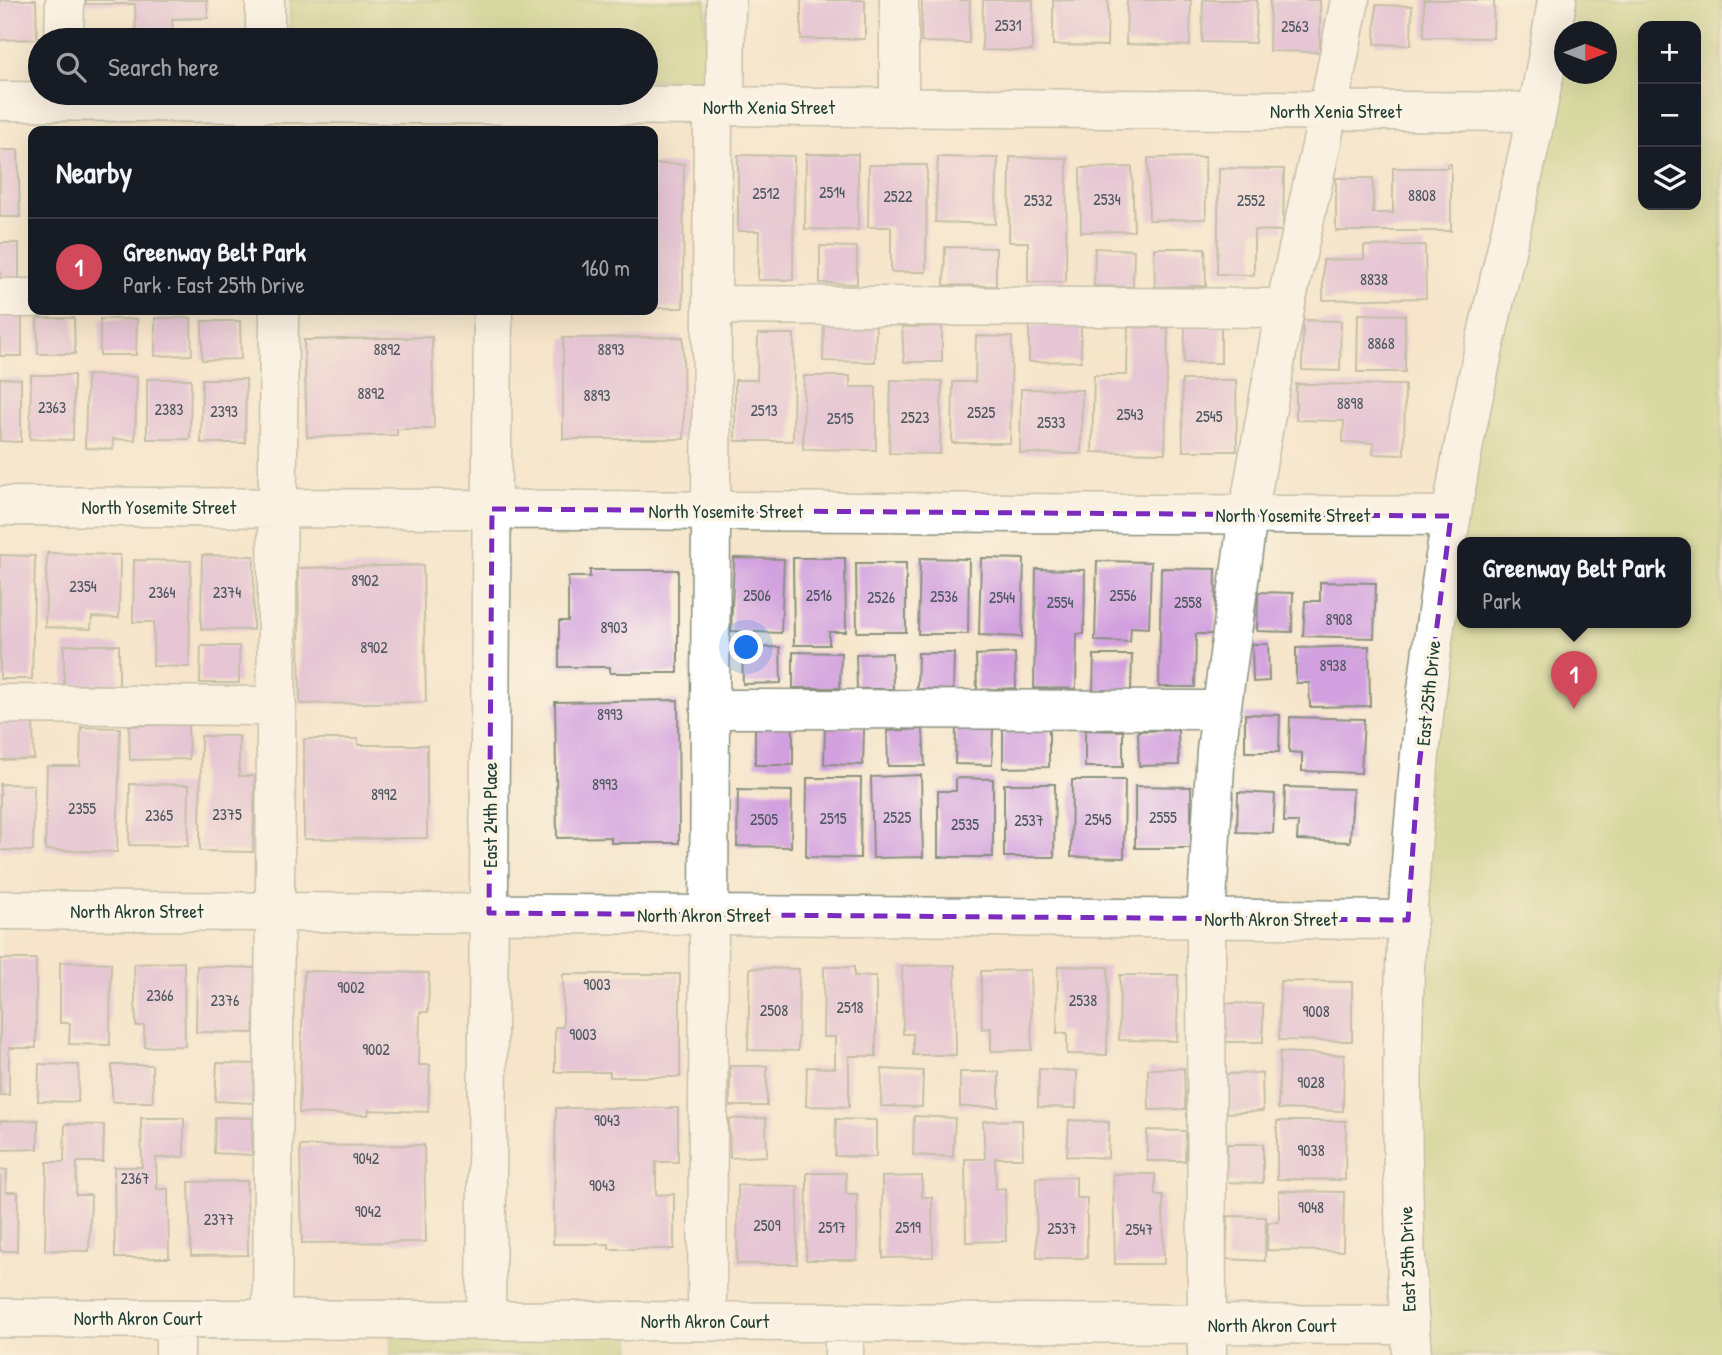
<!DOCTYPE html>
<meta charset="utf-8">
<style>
:root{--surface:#171b24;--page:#20242c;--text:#f1f3f6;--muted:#9ea1a6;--line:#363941;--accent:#d1495b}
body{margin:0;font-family:"Patrick Hand",sans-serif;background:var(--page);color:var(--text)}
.controls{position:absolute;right:21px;top:21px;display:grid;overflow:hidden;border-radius:14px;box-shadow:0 7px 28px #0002}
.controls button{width:63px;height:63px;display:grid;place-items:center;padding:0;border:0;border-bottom:2px solid var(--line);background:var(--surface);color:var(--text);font:35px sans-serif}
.compass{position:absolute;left:1554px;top:21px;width:63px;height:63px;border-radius:50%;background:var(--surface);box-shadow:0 7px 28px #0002;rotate:90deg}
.you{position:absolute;left:747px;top:648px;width:24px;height:24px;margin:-18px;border:5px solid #fff;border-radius:50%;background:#1a73e8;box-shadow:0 0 0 10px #1a73e833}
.badge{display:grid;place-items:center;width:46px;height:46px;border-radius:50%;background:var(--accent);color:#fff;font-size:23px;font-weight:700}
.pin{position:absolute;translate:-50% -58px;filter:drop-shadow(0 2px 4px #0008)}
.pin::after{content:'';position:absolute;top:37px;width:24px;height:21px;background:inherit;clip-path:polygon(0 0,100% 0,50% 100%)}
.popup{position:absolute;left:1457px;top:537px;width:234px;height:91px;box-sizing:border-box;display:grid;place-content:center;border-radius:14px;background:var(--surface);filter:drop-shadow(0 2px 5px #0005);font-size:23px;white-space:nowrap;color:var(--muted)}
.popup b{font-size:26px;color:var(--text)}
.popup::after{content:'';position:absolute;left:50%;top:100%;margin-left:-14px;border:14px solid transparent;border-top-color:var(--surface)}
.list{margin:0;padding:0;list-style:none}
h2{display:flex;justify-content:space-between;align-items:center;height:91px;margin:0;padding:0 28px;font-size:30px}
h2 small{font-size:23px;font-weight:400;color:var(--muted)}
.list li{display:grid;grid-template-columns:46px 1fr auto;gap:21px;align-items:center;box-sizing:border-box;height:98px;padding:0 28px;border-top:2px solid var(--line)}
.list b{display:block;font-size:26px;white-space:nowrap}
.list p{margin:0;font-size:23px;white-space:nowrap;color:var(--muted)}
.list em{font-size:23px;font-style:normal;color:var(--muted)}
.icon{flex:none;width:38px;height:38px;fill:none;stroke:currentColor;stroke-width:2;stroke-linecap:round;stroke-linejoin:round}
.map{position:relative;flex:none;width:1722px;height:1355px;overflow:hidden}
.search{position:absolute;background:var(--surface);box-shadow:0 7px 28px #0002;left:28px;top:28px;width:630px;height:77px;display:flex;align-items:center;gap:18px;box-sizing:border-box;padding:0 24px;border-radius:38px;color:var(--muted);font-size:26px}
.panel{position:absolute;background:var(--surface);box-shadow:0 7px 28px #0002;left:28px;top:126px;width:630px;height:189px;border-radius:14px}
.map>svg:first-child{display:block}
.green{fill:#b2c76c;stroke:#688250;stroke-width:2;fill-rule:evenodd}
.building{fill:#d2a0df}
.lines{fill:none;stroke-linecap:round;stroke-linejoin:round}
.minor-casing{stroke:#8a917f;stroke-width:41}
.minor{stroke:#fff;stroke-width:38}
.marked{fill:none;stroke:#7b2cbf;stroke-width:5;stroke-dasharray:14 9;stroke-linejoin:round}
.labels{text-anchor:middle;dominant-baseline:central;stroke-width:7;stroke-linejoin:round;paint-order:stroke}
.number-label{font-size:16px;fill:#4c565f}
.street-label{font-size:19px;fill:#1f3d34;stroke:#fcf5e5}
</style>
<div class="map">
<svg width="1722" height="1355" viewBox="0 0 1722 1355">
<rect width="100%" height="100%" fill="#fcf5e5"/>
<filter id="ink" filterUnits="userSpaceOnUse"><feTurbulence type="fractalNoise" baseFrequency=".0143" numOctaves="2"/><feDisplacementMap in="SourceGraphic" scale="14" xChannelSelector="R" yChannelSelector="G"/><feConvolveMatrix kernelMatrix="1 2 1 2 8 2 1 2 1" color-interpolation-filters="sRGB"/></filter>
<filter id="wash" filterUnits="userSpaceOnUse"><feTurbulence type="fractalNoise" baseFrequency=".00686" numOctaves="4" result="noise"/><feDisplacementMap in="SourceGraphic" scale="28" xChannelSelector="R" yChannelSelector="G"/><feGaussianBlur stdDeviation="1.57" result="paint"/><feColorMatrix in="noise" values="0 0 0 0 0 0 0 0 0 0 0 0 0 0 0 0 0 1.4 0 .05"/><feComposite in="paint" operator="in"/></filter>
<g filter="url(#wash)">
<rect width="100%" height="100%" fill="#f5e5ca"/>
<path class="green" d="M290,0H706V81L646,80V40H290Z
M1556,0H1722V1355H1412L1418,774ZM1643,26H1696V205H1643ZM1564,32H1606V74H1564ZM1462,543H1686V623H1462Z
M391,1320L631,1321L630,1355H391Z"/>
<g id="blocks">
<path class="building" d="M0,0H36L37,39L0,40Z
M86,0H207L208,18L172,19L173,32H136L135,4H86Z
M801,0H865V39H801Z
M922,0H970L969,43L921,42Z
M983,0H1033L1032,51L982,50Z
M1053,0H1108L1107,46L1053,45Z
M1127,0H1191L1190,46L1126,44Z
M1203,0H1257L1255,43L1202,42Z
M1270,0H1320V52L1269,51Z
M1424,0H1494L1493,38L1424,37Z
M1376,5L1412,6L1411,45L1375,44Z
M0,150H18L20,217H0Z
M806,154H858V230L805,229Z
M738,155L794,156L793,280H758L759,231H738Z
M938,157L998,158L995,224L935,222Z
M1010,157L1067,158L1066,282H1028V242H1009Z
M1205,157L1206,219L1149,220L1148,158Z
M653,164H684L683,308H653Z
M1447,164H1451V231H1336V178H1373V213H1393V168H1447Z
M869,165H927L926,272H891V227H868Z
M1132,167L1134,231L1081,232L1080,168Z
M1219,168L1284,169L1283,231L1254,230V275L1217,274Z
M0,243H19V279H0Z
M1425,245L1426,298L1323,300V260L1364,259V246Z
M820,246L857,247V284L820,283Z
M945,247L996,248V286L944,285Z
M1095,248L1134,250L1133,287L1094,286Z
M1154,248H1205L1206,286L1155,287Z
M1358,314L1405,315V372H1357Z
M0,317H22V356H0Z
M37,318H74L75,354H38Z
M155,318H191L192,355L155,356Z
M100,319H137L136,355H100Z
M1303,320L1341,321L1340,371L1302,370Z
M202,321H240L241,359L202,360Z
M824,322L876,324L875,362L823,361Z
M942,326V362H904L902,327Z
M1029,326H1081V361L1029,362Z
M1185,326L1221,327V363H1184Z
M1128,327L1168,328L1165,453L1092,452L1094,375H1127Z
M758,334H794L793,441H735V380H757Z
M976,336L1012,337L1010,443H952L953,382H975Z
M432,337L434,429H397V435L307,437L304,340Z
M683,337L684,439H563V338Z
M31,375H74L73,440L30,439Z
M87,375L137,377L135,440L113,439V449L85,448Z
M804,376H850V387H876V450L803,449Z
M0,378L21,379V442L0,441Z
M147,379H191L190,439H147Z
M202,379H246L245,443H201Z
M891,380L942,381L940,454L889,453Z
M1182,380H1236L1237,451H1183Z
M1296,384L1405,385L1404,455L1373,454L1374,443L1343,442L1344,421L1296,420Z
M1021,389L1082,390L1081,454L1020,453Z
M47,553L120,555L119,618L92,617L91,629L45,627Z
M0,555L35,556L32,679H0Z
M202,555L254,556L253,630L201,629Z
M734,558L784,559L781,633L731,631Z
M793,558H845L846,632H829V645H794Z
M920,558L969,559L968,634H918Z
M981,558L1024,559L1022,637L979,635Z
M134,560L191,561L189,667L153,666L154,622H133Z
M1097,561L1151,562L1149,628L1131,627L1130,642L1095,641Z
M856,563H906V632H857Z
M423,565L426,702L300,704L298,568Z
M1161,568L1216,569L1215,634H1196L1195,687H1159Z
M1036,569L1085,570L1084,634H1077L1076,689L1034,688Z
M590,570H678V673H610V667H559V621H568V577H590Z
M1320,582L1376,583L1374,638L1303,636L1305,601H1320Z
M1258,592L1293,593L1292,632L1257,631Z
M1252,644H1268L1269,681L1253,682Z
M64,645H119V686L64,685Z
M201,646H239V683H200Z
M1369,646L1370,706L1310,707L1309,683H1296V648Z
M780,647L781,683L743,684L742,648Z
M793,652L841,653L840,688H793Z
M892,653L893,689H857L856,654Z
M918,653H954L953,690L917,689Z
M1015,653L1016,688L977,690L976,655Z
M1094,655H1132L1131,691L1093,690Z
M678,700L679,843H611V837L557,838L555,702Z
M1245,714L1280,715L1279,752H1245Z
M1290,717L1364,719L1361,773L1302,771V753L1289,752Z
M33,721L34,759L0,760V722Z
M188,724L189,759L130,760L129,726Z
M825,726L864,728L863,765L824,764Z
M81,727L120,728L117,852L45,850L47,766H80Z
M755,727H793V765H755Z
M956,728L993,729L992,765L955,764Z
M923,729L925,766H888L887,731Z
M1003,729H1049V767L1003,768Z
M1085,730L1123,731V767H1085Z
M1178,730L1179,765L1139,766L1138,731Z
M201,736H239V776H255L253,852L200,851Z
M304,739H358V745H427V838L304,839Z
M921,775L923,857L873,858L871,777Z
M807,778H861L860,858L806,857Z
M956,778L993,779V857H938V791H956Z
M1072,780H1125L1124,858L1071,857Z
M0,784L34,785L33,851L0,850Z
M130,784L189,785L188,846L129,845Z
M1004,784H1055L1054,857H1004Z
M1135,786L1191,787V848H1135Z
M1285,787L1353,789L1350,842L1297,840L1298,822H1284Z
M738,790L792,791L791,847L737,846Z
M1238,792L1275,794L1273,833L1237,832Z
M0,959H36V1048H9V1095H0Z
M60,962L111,963L110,1045L69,1044L70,1023H60Z
M184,962L185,1046L145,1047L144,1026H136L134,964Z
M955,965L956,1055H913V1034H903L902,966Z
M197,966L255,968L254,1033L196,1032Z
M1058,966L1108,967L1107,1055L1067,1054V1033H1057Z
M824,967H854V976H876V1056H849V1107L806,1106L807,1067L835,1068V1037H823Z
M750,968L799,969L798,1051L748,1050Z
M1030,970L1032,1050L991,1051V1028L982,1029L981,971Z
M304,971L429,973L428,1012H420L419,1065H430L428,1112L369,1110L368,1115L299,1113Z
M563,974H680V1077H610V1072H555V1027H563Z
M1120,975H1178L1177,1041L1119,1040Z
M1280,981L1352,982V1041L1279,1040Z
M1226,1003L1263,1004V1042H1225Z
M1280,1052L1344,1055L1343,1111L1278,1109Z
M217,1063L255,1064L253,1103L215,1101Z
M39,1064L79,1065L78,1102L38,1101Z
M112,1065H152L153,1102H112Z
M730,1066H767V1106H730Z
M1184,1068L1185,1109L1149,1110L1148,1069Z
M882,1069L923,1071L922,1107L881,1106Z
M1039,1069L1077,1071L1076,1108L1038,1107Z
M960,1072H999V1107H960Z
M1262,1073L1263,1111L1226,1113L1224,1074Z
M556,1108H678V1162H656V1195L674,1194V1249H609V1244H553Z
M914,1116L955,1118L953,1157L913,1155Z
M215,1117L253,1118L252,1155L214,1153Z
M141,1118H184V1157L156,1158L157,1189H168L169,1258H115L114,1167H142Z
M766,1118L767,1156L730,1158L729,1119Z
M836,1119L876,1120V1157L835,1156Z
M38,1120V1149L0,1150V1121Z
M1022,1120L1023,1158H995L996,1189L1005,1188L1006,1241L966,1242L965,1159H985L983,1121Z
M1069,1120L1109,1122L1108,1158L1067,1156Z
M1277,1121H1346L1345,1180L1277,1179Z
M65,1124L104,1125L103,1162H77L76,1195H91L89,1251L45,1250L47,1162H64Z
M1147,1130L1186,1131L1185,1161H1147Z
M1227,1144H1263V1183L1226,1182Z
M424,1145L426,1242L302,1243L300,1146Z
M0,1169L7,1170L6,1192H18L17,1251H0Z
M807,1173H846V1194H857V1260H806Z
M1113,1174H1155V1195H1163L1164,1264H1115Z
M922,1176V1197H932L933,1257L883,1258L882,1177Z
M1076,1177V1198H1087V1258H1037L1036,1178Z
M247,1181L248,1255L191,1256L189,1182Z
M738,1185L798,1186L797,1264H737Z
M1279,1191L1344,1192L1343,1251L1267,1250L1268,1222H1279Z
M1228,1216L1266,1217L1265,1261L1226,1259Z"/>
</g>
</g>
<g filter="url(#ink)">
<use href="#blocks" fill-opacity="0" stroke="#8a917f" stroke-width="2"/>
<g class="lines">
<defs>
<path id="minor" d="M64,40L65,0
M265,40V0
M0,101L1537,112
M725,107L726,0
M899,108V0
M0,298H33
M712,305L1285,308
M0,506L1451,516
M0,704L277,706
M710,709L1220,710
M0,910L1408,920
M0,1318L1409,1325
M272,1319L279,310
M486,1320L493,310
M707,1321L713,107
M175,1355V1319
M844,1355V1322
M1207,1355L1206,918L1216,750L1248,515L1285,308L1321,146L1350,0
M1412,1355C1389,1062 1408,760 1459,471C1487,313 1533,159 1557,0"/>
</defs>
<use href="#minor" class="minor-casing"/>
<use href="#minor" class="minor"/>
</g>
</g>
<path d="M0 0H1722V1355H0ZM492,509L1451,516L1418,774L1408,920L489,913Z" fill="#f5e5ca" fill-opacity=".55" fill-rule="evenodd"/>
<path class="marked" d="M492,509L1451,516L1418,774L1408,920L489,913Z"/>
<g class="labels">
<g class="number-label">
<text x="1008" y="25">2531</text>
<text x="1295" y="26">2563</text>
<text x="832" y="192">2514</text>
<text x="766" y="193">2512</text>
<text x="1422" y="195">8808</text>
<text x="898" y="196">2522</text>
<text x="1107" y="199">2534</text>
<text x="1038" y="200">2532</text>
<text x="1251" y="200">2552</text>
<text x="1374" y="279">8838</text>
<text x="1381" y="343">8868</text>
<text x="387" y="349">8892</text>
<text x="611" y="349">8893</text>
<text x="371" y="393">8892</text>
<text x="597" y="395">8893</text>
<text x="1350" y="403">8898</text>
<text x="52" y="407">2363</text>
<text x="169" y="409">2383</text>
<text x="764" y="410">2513</text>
<text x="224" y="411">2393</text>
<text x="981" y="412">2525</text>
<text x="1130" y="414">2543</text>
<text x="1209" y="416">2545</text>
<text x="915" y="417">2523</text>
<text x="840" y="418">2515</text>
<text x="1051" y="422">2533</text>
<text x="365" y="580">8902</text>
<text x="83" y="586">2354</text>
<text x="162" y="592">2364</text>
<text x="227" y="592">2374</text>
<text x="757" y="595">2506</text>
<text x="819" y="595">2516</text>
<text x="1123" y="595">2556</text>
<text x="944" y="596">2536</text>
<text x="881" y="597">2526</text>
<text x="1002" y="597">2544</text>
<text x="1060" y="602">2554</text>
<text x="1188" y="602">2558</text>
<text x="1339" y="619">8908</text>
<text x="614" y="627">8903</text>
<text x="374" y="647">8902</text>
<text x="1333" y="665">8938</text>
<text x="610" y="714">8993</text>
<text x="605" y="784">8993</text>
<text x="384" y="794">8992</text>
<text x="82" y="808">2355</text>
<text x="227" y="814">2375</text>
<text x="159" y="815">2365</text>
<text x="897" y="817">2525</text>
<text x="1163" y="817">2555</text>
<text x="833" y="818">2515</text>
<text x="764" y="819">2505</text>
<text x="1098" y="819">2545</text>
<text x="1029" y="820">2537</text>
<text x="965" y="824">2535</text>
<text x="597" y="984">9003</text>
<text x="351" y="987">9002</text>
<text x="160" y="995">2366</text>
<text x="225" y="1000">2376</text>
<text x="1083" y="1000">2538</text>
<text x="850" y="1007">2518</text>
<text x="774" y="1010">2508</text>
<text x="1316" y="1011">9008</text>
<text x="583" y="1034">9003</text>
<text x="376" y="1049">9002</text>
<text x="1311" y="1082">9028</text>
<text x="607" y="1120">9043</text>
<text x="1311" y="1150">9038</text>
<text x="366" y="1158">9042</text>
<text x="135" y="1178">2367</text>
<text x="602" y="1185">9043</text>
<text x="1311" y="1207">9048</text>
<text x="368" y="1211">9042</text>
<text x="219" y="1219">2377</text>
<text x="767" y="1225">2509</text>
<text x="832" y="1227">2517</text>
<text x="908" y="1227">2519</text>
<text x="1062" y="1228">2537</text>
<text x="1139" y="1229">2547</text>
</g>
<g class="street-label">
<text x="769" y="107">North Xenia Street</text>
<text x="1336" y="111">North Xenia Street</text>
<text x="159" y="507">North Yosemite Street</text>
<text x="726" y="511">North Yosemite Street</text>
<text x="1293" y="515">North Yosemite Street</text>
<text transform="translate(1428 693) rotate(-84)">East 25th Drive</text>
<text transform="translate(490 815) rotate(-90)">East 24th Place</text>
<text x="137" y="911">North Akron Street</text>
<text x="704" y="915">North Akron Street</text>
<text x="1271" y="919">North Akron Street</text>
<text transform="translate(1407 1259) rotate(-92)">East 25th Drive</text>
<text x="138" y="1318">North Akron Court</text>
<text x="705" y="1321">North Akron Court</text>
<text x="1272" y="1325">North Akron Court</text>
</g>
</g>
</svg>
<div class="controls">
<button>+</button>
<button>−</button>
<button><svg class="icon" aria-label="layers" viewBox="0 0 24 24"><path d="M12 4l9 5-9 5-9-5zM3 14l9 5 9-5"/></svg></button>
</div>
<svg class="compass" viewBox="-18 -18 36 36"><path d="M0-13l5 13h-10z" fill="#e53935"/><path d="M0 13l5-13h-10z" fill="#9ea1a6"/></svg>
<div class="you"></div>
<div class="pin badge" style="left:1574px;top:709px">1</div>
<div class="popup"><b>Greenway Belt Park</b>Park</div>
<div class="search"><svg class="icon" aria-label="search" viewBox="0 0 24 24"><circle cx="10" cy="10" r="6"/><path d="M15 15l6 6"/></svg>Search here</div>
<section class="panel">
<h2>Nearby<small></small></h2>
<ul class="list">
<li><span class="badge">1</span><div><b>Greenway Belt Park</b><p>Park · East 25th Drive</p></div><em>160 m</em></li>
</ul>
</section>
</div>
